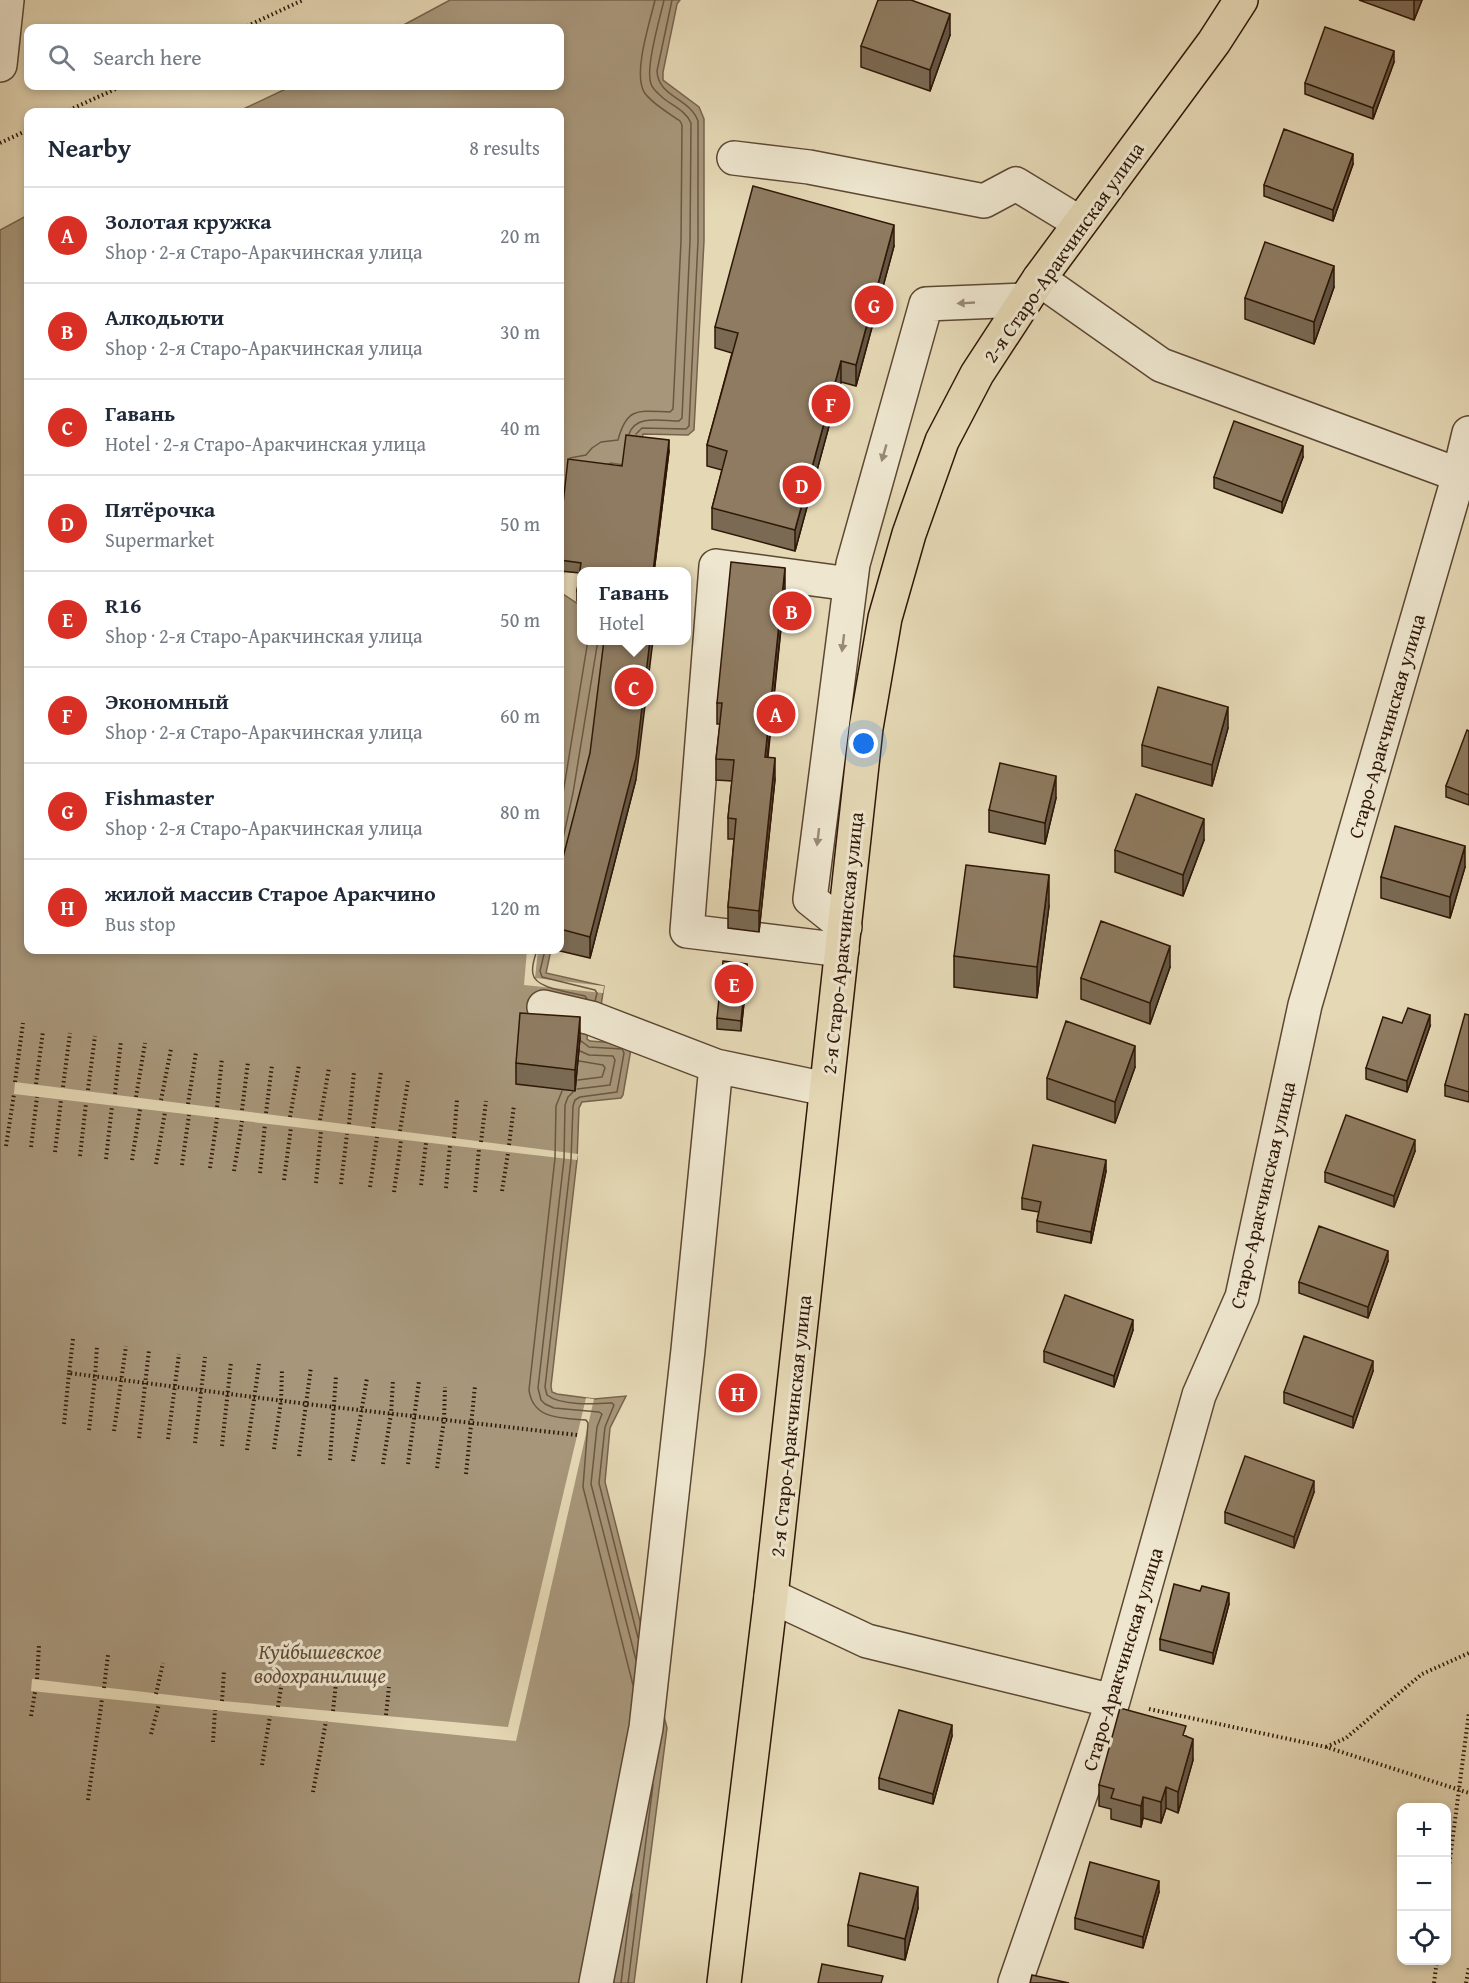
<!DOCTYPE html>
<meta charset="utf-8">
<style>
:root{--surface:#fff;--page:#f2f2f3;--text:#1f2937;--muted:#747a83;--line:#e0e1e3;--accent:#d93025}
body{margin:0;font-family:"Gentium Book Plus",serif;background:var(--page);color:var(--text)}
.controls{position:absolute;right:18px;bottom:18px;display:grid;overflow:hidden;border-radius:12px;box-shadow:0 3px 9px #0003}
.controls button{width:54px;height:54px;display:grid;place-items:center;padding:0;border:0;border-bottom:2px solid var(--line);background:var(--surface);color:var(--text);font:30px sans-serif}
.you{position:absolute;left:864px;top:744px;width:21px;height:21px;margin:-15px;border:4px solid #fff;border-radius:50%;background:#1a73e8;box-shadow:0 0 0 9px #1a73e833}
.badge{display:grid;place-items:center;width:39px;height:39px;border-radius:50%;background:var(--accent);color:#fff;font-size:20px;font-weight:700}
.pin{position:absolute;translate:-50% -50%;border:3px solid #fff;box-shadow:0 2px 6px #0006}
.popup{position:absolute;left:577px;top:567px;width:114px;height:78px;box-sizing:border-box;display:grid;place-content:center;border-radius:12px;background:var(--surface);filter:drop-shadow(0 2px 4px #0005);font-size:20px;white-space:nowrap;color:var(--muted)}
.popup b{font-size:22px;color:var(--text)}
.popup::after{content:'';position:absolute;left:50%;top:100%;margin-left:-12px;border:12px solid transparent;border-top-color:var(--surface)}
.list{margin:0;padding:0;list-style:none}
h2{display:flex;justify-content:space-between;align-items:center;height:78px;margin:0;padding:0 24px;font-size:26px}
h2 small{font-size:20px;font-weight:400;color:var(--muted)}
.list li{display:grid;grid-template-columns:39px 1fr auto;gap:18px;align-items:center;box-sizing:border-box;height:96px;padding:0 24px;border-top:2px solid var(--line)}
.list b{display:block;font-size:22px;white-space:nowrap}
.list p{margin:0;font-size:20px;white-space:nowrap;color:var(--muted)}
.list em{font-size:20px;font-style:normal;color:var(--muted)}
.icon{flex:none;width:33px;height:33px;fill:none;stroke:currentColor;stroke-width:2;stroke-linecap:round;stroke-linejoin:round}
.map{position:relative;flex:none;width:1469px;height:1983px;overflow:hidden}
.search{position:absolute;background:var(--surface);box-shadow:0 3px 9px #0003;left:24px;top:24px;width:540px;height:66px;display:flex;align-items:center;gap:15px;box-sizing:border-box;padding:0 21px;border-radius:12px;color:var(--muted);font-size:22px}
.panel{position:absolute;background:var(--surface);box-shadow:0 3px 9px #0003;left:24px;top:108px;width:540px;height:846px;border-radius:12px}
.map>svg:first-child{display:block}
.water{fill:#a7967a;stroke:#77634c;stroke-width:1.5}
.pier{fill:#e5d8b5}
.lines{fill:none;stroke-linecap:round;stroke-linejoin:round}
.shore{stroke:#6b5640;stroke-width:1.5}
.minor-casing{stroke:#5c4732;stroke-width:36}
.major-casing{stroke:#2f1707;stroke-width:36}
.path{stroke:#2f1707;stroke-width:4;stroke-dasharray:1.5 3;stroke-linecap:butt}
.minor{stroke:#eee6cf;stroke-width:33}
.major{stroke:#e5d8b5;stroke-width:33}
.wall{fill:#7a6a53;stroke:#2f1707;stroke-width:1.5}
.shaded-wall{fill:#635644;stroke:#2f1707;stroke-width:1.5}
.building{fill:#8e7b61;stroke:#2f1707;stroke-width:1.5}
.oneway{fill:#988975}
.labels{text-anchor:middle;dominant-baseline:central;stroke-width:6;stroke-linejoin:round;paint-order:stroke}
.street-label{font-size:20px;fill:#2f1707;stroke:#eee6cf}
.water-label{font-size:21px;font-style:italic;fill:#5f4a35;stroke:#eee6cf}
</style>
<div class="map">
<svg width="1469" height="1983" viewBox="0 0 1469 1983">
<rect width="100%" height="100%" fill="#e5d8b5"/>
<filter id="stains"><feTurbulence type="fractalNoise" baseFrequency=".00333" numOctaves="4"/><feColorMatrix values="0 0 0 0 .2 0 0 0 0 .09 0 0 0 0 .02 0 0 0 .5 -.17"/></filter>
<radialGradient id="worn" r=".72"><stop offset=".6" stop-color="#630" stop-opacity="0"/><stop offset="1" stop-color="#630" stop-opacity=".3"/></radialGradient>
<path class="water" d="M450,0H680L677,4L663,72V80L699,107L704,119V241L694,430L688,435L643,434L637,467L611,463L606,465L568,527L562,588L563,594L581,606L582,640L611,641L586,795L560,912V112H237L292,86H560V28H398Z
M28,215V950H551L546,973L604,986L601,1006L588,1025L587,1039L590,1041L627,1044L631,1049L623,1095L621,1098L582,1102L579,1108L577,1160L551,1386L552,1392L557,1394L594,1399L626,1396L610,1428L605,1482L667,1728L634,1983H0V230Z"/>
<path class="pier" d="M527,950H538L535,978L604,986L603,993L524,985Z
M15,1082L578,1154L577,1160L14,1094Z
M586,1398L594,1399L516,1741L31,1691L32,1679L222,1701L508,1727Z"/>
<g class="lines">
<path class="shore" d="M629,434C636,414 662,421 679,421L682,418L690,241L691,123C686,111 673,106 663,98C659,94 653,90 651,84C645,68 660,18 664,0
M636,434L642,428L686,429L689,426L698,241V121C690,98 658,97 657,71L672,0
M570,458L586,455L592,448L601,442L618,440C627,406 639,411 670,412L673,409L681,241L682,125L680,121C669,113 652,104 644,92C633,72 650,22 655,0
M560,812L588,640
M560,852L573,793L598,640
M537,950C535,957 531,966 533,974C535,989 572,992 585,996L587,999
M545,950L540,971L542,977L595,990L597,993L595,1001
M581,1041L589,1047L622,1049L624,1053L617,1092L580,1097L575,1100L573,1106L571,1160L545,1387L547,1395C561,1406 594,1404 612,1403L614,1405L605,1427L599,1483L638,1638
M578,1080L602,1077L605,1068L603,1065L579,1061
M577,1089L610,1085L615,1060L613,1056L589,1055L580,1051
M562,1091L556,1106L555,1158L529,1390C533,1420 562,1418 586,1420L588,1423L583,1487L633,1685
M573,1092L568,1097L565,1105L564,1159L538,1388L541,1400L545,1404L554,1408L599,1412L602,1414L597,1427L591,1484L636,1660
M621,1983L632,1894
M628,1983L653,1785"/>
<defs>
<path id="minor" d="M0,65L7,0
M734,158L809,167L984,201L1016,184L1080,223
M1039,279L1161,365L1459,475
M845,927L810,899L853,564L926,304L1025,300
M842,950L687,931L716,566L850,584
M544,1007L591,1018L716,1066L826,1089
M771,1596L867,1641L1113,1701
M596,1983L646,1728L688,1350L716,1066
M1015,1983L1113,1701L1199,1395L1242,1297L1305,1005L1459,475L1469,433"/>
<path id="major" d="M724,1983L771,1596L866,728L885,618L909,534L942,441L977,374L1039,279L1214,42L1241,0"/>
</defs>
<use href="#minor" class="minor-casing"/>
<use href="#major" class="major-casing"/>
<path class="path" d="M243,28L303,0
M65,112L122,86
M0,143L28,130
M15,1082L23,1023
M36,1084L43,1031
M63,1087L70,1033
M88,1090L95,1036
M115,1094L121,1041
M136,1097L145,1043
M161,1100L171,1049
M188,1104L196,1052
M217,1107L222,1058
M242,1110L248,1062
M266,1113L272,1065
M290,1117L299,1065
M320,1120L329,1068
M349,1124L354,1072
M373,1128L381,1072
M400,1131L408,1081
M454,1138L457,1100
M481,1142L486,1101
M509,1145L514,1105
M6,1146L14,1094
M31,1147L37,1097
M55,1152L61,1100
M80,1156L86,1103
M106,1159L112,1106
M132,1160L140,1109
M156,1164L165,1112
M182,1165L189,1115
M210,1168L217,1118
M234,1171L242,1121
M260,1173L265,1124
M284,1180L291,1127
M316,1183L321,1131
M341,1184L347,1134
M421,1185L426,1143
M370,1187L377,1137
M446,1188L450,1146
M502,1191L508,1153
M394,1192L401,1140
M475,1192L479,1149
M73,1339L69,1373L307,1404L577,1435
M64,1424L69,1373
M89,1430L95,1377L97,1346
M114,1431L126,1346
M139,1438L149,1350
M168,1439L179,1354
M195,1443L205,1357
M222,1446L231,1362
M274,1449L281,1401L282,1369
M247,1450L259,1364
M299,1456L311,1367
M330,1460L336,1376
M353,1461L367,1378
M383,1464L391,1414L393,1380
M408,1464L419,1381
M437,1468L444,1420L445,1387
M466,1474L475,1386
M37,1679L39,1645
M104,1688L108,1655
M156,1694L163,1663
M222,1701L224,1671
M278,1707L283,1674
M1149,1709L1326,1747L1469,1793
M333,1711L336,1683
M386,1715L389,1687
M31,1716L35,1692
M151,1734L159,1704
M213,1742L215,1710
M1326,1747L1346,1738L1422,1674L1469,1653
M262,1765L270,1716
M313,1792L326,1721
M88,1800L102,1699
M1446,1890L1469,1712
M1434,1983L1437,1960
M1466,1983L1469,1967"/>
<use href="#minor" class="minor"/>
<use href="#major" class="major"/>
</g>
<path class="wall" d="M1359,0H1422L1414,20Z
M950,35L930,91L861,67V46Z
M1394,62L1373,119L1305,94V83Z
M1353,164L1333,221L1264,196V185Z
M894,246L856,386L841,382L795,551L712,529V508L722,470L707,466V445L732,353L715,348V327Z
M1334,287L1314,344L1245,319V298Z
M669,451L654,572H582V602L577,601V591L580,573L560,571V531L622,466Z
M1303,457L1282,513L1214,488V477Z
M785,589L768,757L775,779L759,932L728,928V907L734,839H728V818L732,781L716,780V759L720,724H717V703Z
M1228,728L1212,786L1142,766V745Z
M1469,731V805L1446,797V786Z
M636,779L590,958L556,950H560V869Z
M1056,798L1045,844L989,832V810Z
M1204,840L1183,896L1115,872V850Z
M1465,867L1450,918L1381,898V877Z
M1049,906L1037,998L954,987V956Z
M1170,967L1150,1024L1081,999V978Z
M747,974L741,1031L717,1029V1018Z
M1469,1015V1102L1445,1096V1085Z
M1430,1026L1407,1092L1366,1079V1068Z
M580,1038L575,1091L516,1084V1063Z
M1135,1067L1115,1123L1047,1099V1078Z
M1415,1151L1394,1207L1325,1182V1172Z
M1106,1171L1091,1243L1037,1232V1221L1039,1212L1022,1209V1198Z
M1388,1261L1368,1318L1299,1293V1282Z
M1133,1330L1114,1387L1044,1362V1351Z
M1373,1371L1353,1428L1284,1403V1392Z
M1314,1492L1294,1548L1225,1523V1512Z
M1200,1591L1229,1604L1213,1664L1160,1650V1639Z
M952,1736L933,1804L879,1789V1778Z
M1186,1736L1193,1760L1178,1813L1166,1808L1161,1823L1143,1818L1141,1827L1111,1819V1809L1099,1806V1785Z
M1159,1892L1143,1948L1075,1929V1918Z
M918,1908L905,1960L848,1946V1925Z"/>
<path class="shaded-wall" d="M1414,0H1422L1414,20Z
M950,14V35L930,91V70Z
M1394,51V62L1373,119V108Z
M1353,154V164L1333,221V210Z
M894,225V246L856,386V365Z
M1334,266V287L1314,344V322Z
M841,361V382L795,551V530Z
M669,440V451L654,572H653Z
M1303,446V457L1282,513V502Z
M785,568V589L765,778V757Z
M650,640H653L636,779L590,958V937Z
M1228,707V728L1212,786V765Z
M775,758V779L759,932V911Z
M1056,776V798L1045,844V823Z
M1204,819V840L1183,896V875Z
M1465,846V867L1450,918V897Z
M1049,875V906L1037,998V967Z
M1170,946V967L1150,1024V1003Z
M747,964V974L741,1031V1021Z
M1430,1015V1026L1407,1092V1081Z
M580,1017V1038L575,1091V1070Z
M1135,1046V1067L1115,1123V1102Z
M1415,1140V1151L1394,1207V1196Z
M1106,1160V1171L1091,1243V1232Z
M1388,1251V1261L1368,1318V1307Z
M1133,1320V1330L1114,1387V1376Z
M1373,1361V1371L1353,1428V1417Z
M1314,1481V1492L1294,1548V1537Z
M1229,1593V1604L1213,1664V1653Z
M952,1725V1736L933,1804V1794Z
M1193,1739V1760L1178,1813V1792Z
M1166,1787V1808L1161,1823V1802Z
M1143,1797V1818L1141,1827V1806Z
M1159,1881V1892L1143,1948V1937Z
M918,1887V1908L905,1960V1939Z"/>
<path class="building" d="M878,0H911L950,14L930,70L861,46Z
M1325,27L1394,51L1373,108L1305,83Z
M1284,129L1353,154L1333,210L1264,185Z
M753,186L894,225L856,365L841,361L795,530L712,508L727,451L707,445L738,333L715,327Z
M1265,242L1334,266L1314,322L1245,298Z
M1234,421L1303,446L1282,502L1214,477Z
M626,435L669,440L653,572H582V591H577L581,563L560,560V531L568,459L622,466Z
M731,562L785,568L765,757L775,758L759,911L728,907L736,819L728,818L734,760L716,759L722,703H717Z
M604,640H650L636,758L590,937L560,929V869L590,753Z
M1158,687L1228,707L1212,765L1142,745Z
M1467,730L1469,731V795L1446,786Z
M1000,763L1056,776L1045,823L989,810Z
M1136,794L1204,819L1183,875L1115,850Z
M1395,826L1465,846L1450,897L1381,877Z
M966,865L1049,875L1037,967L954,956Z
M1101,921L1170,946L1150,1003L1081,978Z
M723,961L747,964L741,1021L717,1018Z
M1408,1008L1430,1015L1407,1081L1366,1068L1383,1017L1402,1023Z
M520,1013L580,1017L575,1070L516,1063Z
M1465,1014L1469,1015V1092L1445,1085Z
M1066,1021L1135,1046L1115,1102L1047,1078Z
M1346,1115L1415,1140L1394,1196L1325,1172Z
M1033,1145L1106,1160L1091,1232L1037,1221L1041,1202L1022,1198Z
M1319,1226L1388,1251L1368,1307L1299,1282Z
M1065,1295L1133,1320L1114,1376L1044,1351Z
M1304,1336L1373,1361L1353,1417L1284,1392Z
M1245,1456L1314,1481L1294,1537L1225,1512Z
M1174,1584L1200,1591L1202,1586L1229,1593L1213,1653L1160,1639Z
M1120,1708L1186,1726L1183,1735L1193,1739L1178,1792L1166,1787L1161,1802L1143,1797L1141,1806L1111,1798L1114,1789L1099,1785Z
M899,1710L952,1725L933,1794L879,1778Z
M1090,1862L1159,1881L1143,1937L1075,1918Z
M860,1873L918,1887L905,1939L848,1925Z
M822,1964L883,1976L881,1983H818Z
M1032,1975L1069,1983H1030Z"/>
<defs><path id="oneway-solid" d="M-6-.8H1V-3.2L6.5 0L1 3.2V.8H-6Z" transform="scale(1.5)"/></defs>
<g class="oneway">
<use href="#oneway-solid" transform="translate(966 303) rotate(177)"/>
<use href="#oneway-solid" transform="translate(884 453) rotate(106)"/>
<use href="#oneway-solid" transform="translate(843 643) rotate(97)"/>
<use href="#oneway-solid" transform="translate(818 837) rotate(97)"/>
</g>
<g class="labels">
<g class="street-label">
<text transform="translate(1063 252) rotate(-55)">2-я Старо-Аракчинская улица</text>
<text transform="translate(1386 726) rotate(-74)">Старо-Аракчинская улица</text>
<text transform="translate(842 943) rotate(-84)">2-я Старо-Аракчинская улица</text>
<text transform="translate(1262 1195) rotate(-77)">Старо-Аракчинская улица</text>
<text transform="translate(790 1426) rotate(-84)">2-я Старо-Аракчинская улица</text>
<text transform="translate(1122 1659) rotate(-73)">Старо-Аракчинская улица</text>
</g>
<g class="water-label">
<text x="320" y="1651">Куйбышевское<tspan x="320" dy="24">водохранилище</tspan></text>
</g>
</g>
<rect width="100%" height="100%" filter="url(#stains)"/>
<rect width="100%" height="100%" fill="url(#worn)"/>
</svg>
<div class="controls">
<button>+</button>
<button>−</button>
<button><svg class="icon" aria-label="locate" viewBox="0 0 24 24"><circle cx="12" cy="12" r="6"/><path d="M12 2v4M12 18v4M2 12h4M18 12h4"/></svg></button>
</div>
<div class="you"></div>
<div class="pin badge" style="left:776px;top:714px">A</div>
<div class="pin badge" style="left:792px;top:611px">B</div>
<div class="pin badge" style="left:634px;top:687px">C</div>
<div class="popup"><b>Гавань</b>Hotel</div>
<div class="pin badge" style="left:802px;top:485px">D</div>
<div class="pin badge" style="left:734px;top:984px">E</div>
<div class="pin badge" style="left:831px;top:404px">F</div>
<div class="pin badge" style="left:874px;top:305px">G</div>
<div class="pin badge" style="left:738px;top:1393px">H</div>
<div class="search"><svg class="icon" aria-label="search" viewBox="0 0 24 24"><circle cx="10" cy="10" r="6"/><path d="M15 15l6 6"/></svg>Search here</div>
<section class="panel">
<h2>Nearby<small>8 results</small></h2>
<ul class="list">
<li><span class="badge">A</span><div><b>Золотая кружка</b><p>Shop · 2-я Старо-Аракчинская улица</p></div><em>20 m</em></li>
<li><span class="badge">B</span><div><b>Алкодьюти</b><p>Shop · 2-я Старо-Аракчинская улица</p></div><em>30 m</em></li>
<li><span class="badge">C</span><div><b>Гавань</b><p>Hotel · 2-я Старо-Аракчинская улица</p></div><em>40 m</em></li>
<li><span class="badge">D</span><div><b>Пятёрочка</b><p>Supermarket</p></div><em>50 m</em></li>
<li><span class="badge">E</span><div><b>R16</b><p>Shop · 2-я Старо-Аракчинская улица</p></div><em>50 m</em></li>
<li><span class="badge">F</span><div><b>Экономный</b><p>Shop · 2-я Старо-Аракчинская улица</p></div><em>60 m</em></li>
<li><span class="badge">G</span><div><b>Fishmaster</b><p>Shop · 2-я Старо-Аракчинская улица</p></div><em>80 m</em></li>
<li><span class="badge">H</span><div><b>жилой массив Старое Аракчино</b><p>Bus stop</p></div><em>120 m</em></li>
</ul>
</section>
</div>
